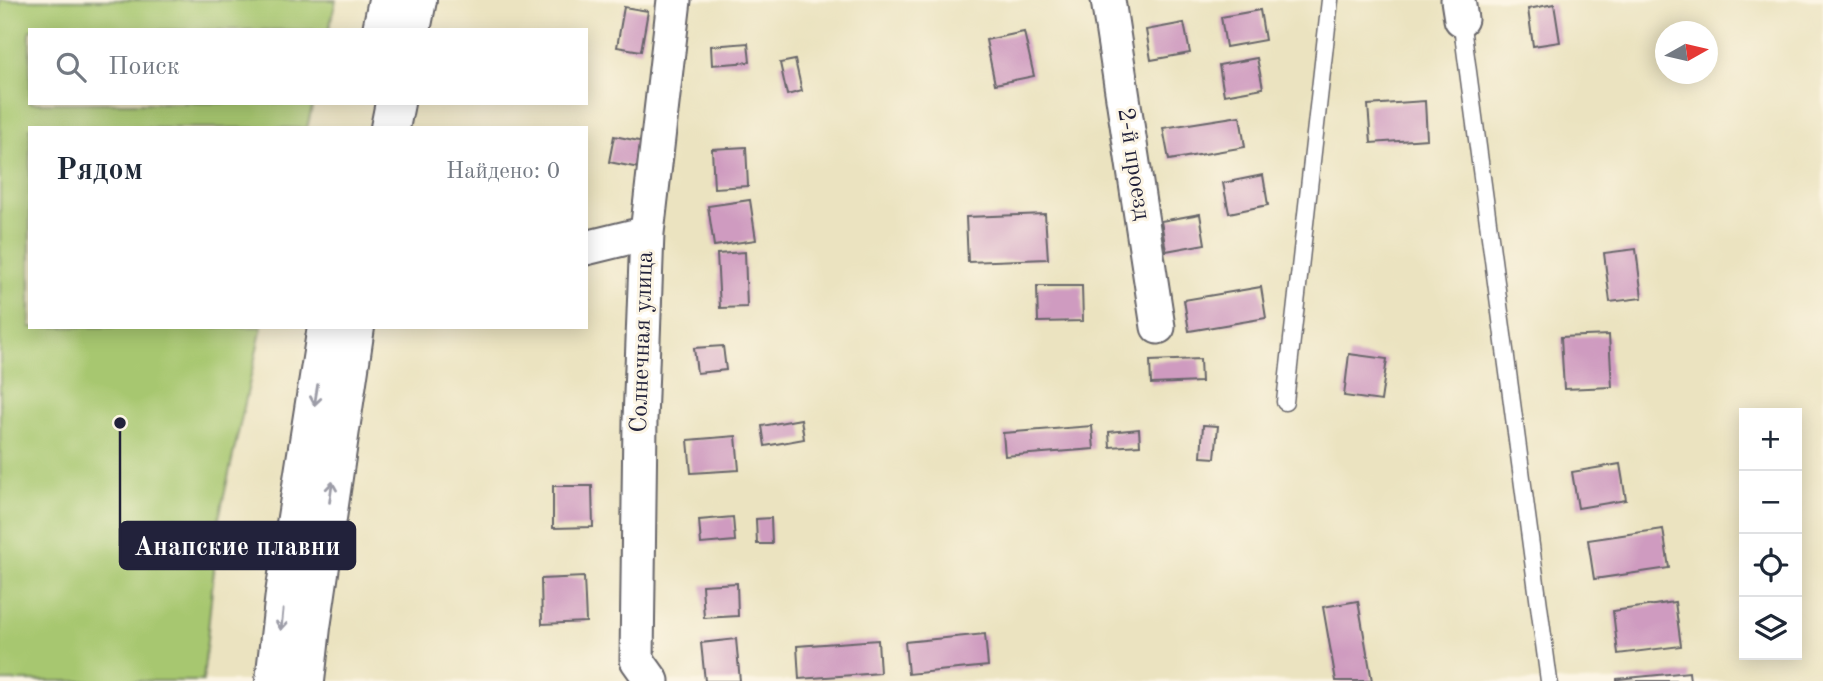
<!DOCTYPE html>
<html lang="ru">
<meta charset="utf-8">
<style>
:root{--surface:#fff;--page:#f2f2f3;--text:#1f2937;--muted:#747a83;--line:#e0e1e3}
body{margin:0;font-family:"Old Standard TT",serif;background:var(--page);color:var(--text)}
.controls{position:absolute;right:21px;bottom:21px;display:grid;overflow:hidden;border-radius:0px;box-shadow:0 4px 18px #0003}
.controls button{width:63px;height:63px;display:grid;place-items:center;padding:0;border:0;border-bottom:2px solid var(--line);background:var(--surface);color:var(--text);font:35px sans-serif}
.compass{position:absolute;left:1655px;top:21px;width:63px;height:63px;border-radius:50%;background:var(--surface);box-shadow:0 4px 18px #0003;rotate:82deg}
.list{margin:0;padding:0;list-style:none}
h2{display:flex;justify-content:space-between;align-items:center;height:91px;margin:0;padding:0 28px;font-size:30px}
h2 small{font-size:23px;font-weight:400;color:var(--muted)}
.icon{flex:none;width:38px;height:38px;fill:none;stroke:currentColor;stroke-width:2;stroke-linecap:round;stroke-linejoin:round}
.map{position:relative;flex:none;width:1823px;height:681px;overflow:hidden}
.search{position:absolute;background:var(--surface);box-shadow:0 4px 18px #0003;left:28px;top:28px;width:560px;height:77px;display:flex;align-items:center;gap:18px;box-sizing:border-box;padding:0 24px;border-radius:0px;color:var(--muted);font-size:26px}
.panel{position:absolute;background:var(--surface);box-shadow:0 4px 18px #0003;left:28px;top:126px;width:560px;height:203px;border-radius:0px}
.map>svg:first-child{display:block}
.green{fill:#a7c76f;stroke:#647455;stroke-width:2}
.building{fill:#cf9bc0}
.lines{fill:none;stroke-linecap:round;stroke-linejoin:round}
.service-casing{stroke:#68666a;stroke-width:19}
.minor-casing{stroke:#68666a;stroke-width:37}
.primary-casing{stroke:#68666a;stroke-width:42}
.service{stroke:#fff;stroke-width:16}
.minor{stroke:#fff;stroke-width:33}
.primary{stroke:#fff;stroke-width:38}
.oneway{stroke:#9c9ca7}
.labels{text-anchor:middle;dominant-baseline:central;stroke-width:6;stroke-linejoin:round;paint-order:stroke}
.street-label{font-size:24px;fill:#22223b;stroke:#fcf5e5}
.leader{fill:none;stroke:#22223b;stroke-width:2.5}
.callout-dot{fill:#22223b;stroke:#fcf5e5;stroke-width:2.5}
.callout{fill:#22223b;stroke:#22223b;stroke-width:2.5}
.callout-label{font-size:26px;text-anchor:middle;font-weight:bold;fill:#fff}
</style>
<div class="map">
<svg width="1823" height="681" viewBox="0 0 1823 681">
<rect width="100%" height="100%" fill="#fcf5e5"/>
<filter id="ink" filterUnits="userSpaceOnUse"><feTurbulence type="fractalNoise" baseFrequency=".0143" numOctaves="2"/><feDisplacementMap in="SourceGraphic" scale="14" xChannelSelector="R" yChannelSelector="G"/><feConvolveMatrix kernelMatrix="1 2 1 2 8 2 1 2 1" color-interpolation-filters="sRGB"/></filter>
<filter id="wash" filterUnits="userSpaceOnUse"><feTurbulence type="fractalNoise" baseFrequency=".00686" numOctaves="4" result="noise"/><feDisplacementMap in="SourceGraphic" scale="28" xChannelSelector="R" yChannelSelector="G"/><feGaussianBlur stdDeviation="1.57" result="paint"/><feColorMatrix in="noise" values="0 0 0 0 0 0 0 0 0 0 0 0 0 0 0 0 0 1.4 0 .05"/><feComposite in="paint" operator="in"/></filter>
<g filter="url(#wash)">
<rect width="100%" height="100%" fill="#ebe3c0"/>
<path class="green" d="M0,0H336L329,30H30V103H313L307,128H30V327H262L219,518L203,681H0Z"/>
<g id="blocks">
<path class="building" d="M1554,4L1560,42L1533,46L1528,9Z
M624,7L648,11L641,51L617,47Z
M1260,10L1265,40L1226,47L1221,17Z
M1184,23L1190,53L1151,60L1146,30Z
M1024,32L1034,76L995,84L986,40Z
M748,43L750,62L712,65L711,46Z
M1257,58L1263,88L1224,95L1219,65Z
M795,60L802,91L787,95L780,63Z
M1425,101L1427,139L1371,143L1368,105Z
M1240,116L1245,147L1169,160L1163,128Z
M614,136L644,142L639,168L609,162Z
M746,147L748,186L714,188L712,149Z
M1263,175L1268,205L1229,213L1223,183Z
M750,200L756,240L714,246L708,206Z
M1045,214L1048,259L968,262L966,217Z
M1200,214L1205,244L1166,251L1161,221Z
M1636,249L1642,298L1610,302L1604,253Z
M745,252L747,307L720,308L717,254Z
M1037,286H1082L1083,321L1038,322Z
M1261,287L1266,318L1189,331L1184,300Z
M1609,335L1612,387L1564,389L1561,337Z
M723,346L726,370L697,373L694,348Z
M1349,354L1387,359L1381,401L1344,396Z
M1200,359L1201,382L1151,384L1150,361Z
M801,419L804,439L765,446L762,426Z
M1203,425L1218,426L1215,458L1201,457Z
M1092,426L1094,449L1005,456L1003,433Z
M1139,429L1140,445L1110,447L1109,432Z
M736,436L739,470L691,473L688,440Z
M1620,464L1626,500L1578,508L1572,472Z
M553,486H592L593,527L553,528Z
M733,517L735,541L701,544L699,520Z
M771,518L772,544H757L756,519Z
M1663,529L1669,568L1594,579L1588,540Z
M584,577L586,622L542,624L541,579Z
M737,583L738,616L704,618L702,585Z
M1358,601L1372,681H1336L1323,607Z
M1675,602L1681,646L1618,654L1613,611Z
M985,634L988,666L908,674L905,642Z
M736,639L740,681H705L701,643Z
M878,640L880,673L799,679L797,646Z
M1689,672L1690,681H1617V679Z"/>
</g>
</g>
<g filter="url(#ink)">
<use href="#blocks" fill-opacity="0" stroke="#68666a" stroke-width="2"/>
<g class="lines">
<defs>
<path id="service" d="M1461,19L1549,681
M1285,402L1330,0"/>
<path id="minor" d="M1108,0L1158,327
M1458,0L1461,19
M586,248L647,233
M652,681L637,660L640,421L647,233L674,0"/>
<path id="primary" d="M382,30L388,0
M411,30L417,0
M390,128L395,103
M275,681L285,594L327,327
M305,681L311,627L355,327"/>
</defs>
<use href="#service" class="service-casing"/>
<use href="#minor" class="minor-casing"/>
<use href="#primary" class="primary-casing"/>
<use href="#service" class="service"/>
<use href="#minor" class="minor"/>
<use href="#primary" class="primary"/>
</g>
<defs><path id="oneway-shaft" d="M-6 0H5M1.5-3L5.5 0L1.5 3" fill="none" stroke-width="1.6" stroke-linecap="round" stroke-linejoin="round" transform="scale(1.75)"/></defs>
<g class="oneway">
<use href="#oneway-shaft" transform="translate(316 395) rotate(99)"/>
<use href="#oneway-shaft" transform="translate(331 492) rotate(-82)"/>
<use href="#oneway-shaft" transform="translate(282 620) rotate(96)"/>
</g>
</g>
<g class="labels">
<g class="street-label">
<text transform="translate(1133 164) rotate(81)">2-й проезд</text>
<text transform="translate(643 342) rotate(-88)">Солнечная улица</text>
</g>
</g>
<path class="leader" d="M120 423L120 546"/>
<circle class="callout-dot" cx="120" cy="423" r="7"/>
<rect class="callout" x="120" y="522" width="235" height="47" rx="7"/>
<g class="callout-label">
<text x="237" y="555">Анапские плавни</text>
</g>
</svg>
<div class="controls">
<button>+</button>
<button>−</button>
<button><svg class="icon" aria-label="locate" viewBox="0 0 24 24"><circle cx="12" cy="12" r="6"/><path d="M12 2v4M12 18v4M2 12h4M18 12h4"/></svg></button>
<button><svg class="icon" aria-label="layers" viewBox="0 0 24 24"><path d="M12 4l9 5-9 5-9-5zM3 14l9 5 9-5"/></svg></button>
</div>
<svg class="compass" viewBox="-18 -18 36 36"><path d="M0-13l5 13h-10z" fill="#e53935"/><path d="M0 13l5-13h-10z" fill="#747a83"/></svg>
<div class="search"><svg class="icon" aria-label="search" viewBox="0 0 24 24"><circle cx="10" cy="10" r="6"/><path d="M15 15l6 6"/></svg>Поиск</div>
<section class="panel">
<h2>Рядом<small>Найдено: 0</small></h2>
<ul class="list">
</ul>
</section>
</div>
